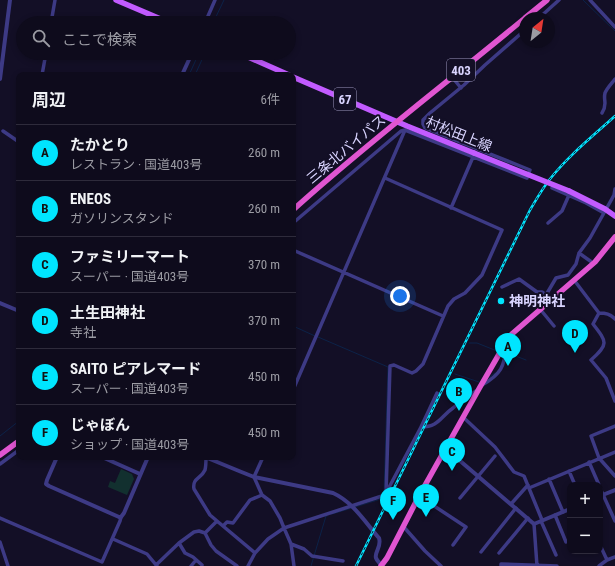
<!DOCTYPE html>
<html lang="ja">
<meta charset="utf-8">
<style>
:root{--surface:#0e0b1c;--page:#1c1929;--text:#f1f3f6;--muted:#9b9ba3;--line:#2e2b3b;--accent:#00e5ff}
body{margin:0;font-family:"Roboto Condensed","Noto Sans JP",sans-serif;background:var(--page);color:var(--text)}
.controls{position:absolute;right:12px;bottom:12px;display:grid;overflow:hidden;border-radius:8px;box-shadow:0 2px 6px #0003}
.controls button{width:36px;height:36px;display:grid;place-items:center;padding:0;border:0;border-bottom:1px solid var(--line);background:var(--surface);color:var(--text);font:20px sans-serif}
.compass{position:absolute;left:519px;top:12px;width:36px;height:36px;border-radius:50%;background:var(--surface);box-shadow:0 2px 6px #0003;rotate:30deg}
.you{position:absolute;left:400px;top:296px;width:14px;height:14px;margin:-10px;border:3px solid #fff;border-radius:50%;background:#1a73e8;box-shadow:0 0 0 6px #1a73e833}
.badge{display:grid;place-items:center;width:26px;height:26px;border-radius:50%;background:var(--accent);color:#111;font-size:13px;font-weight:700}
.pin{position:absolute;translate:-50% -33px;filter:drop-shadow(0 1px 2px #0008)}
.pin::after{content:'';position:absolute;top:21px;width:14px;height:12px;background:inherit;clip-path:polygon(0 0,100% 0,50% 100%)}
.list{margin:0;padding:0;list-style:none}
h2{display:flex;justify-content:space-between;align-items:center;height:52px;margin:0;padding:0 16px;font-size:17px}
h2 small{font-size:13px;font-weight:400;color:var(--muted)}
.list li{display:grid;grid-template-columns:26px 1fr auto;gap:12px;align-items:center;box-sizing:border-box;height:56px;padding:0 16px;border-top:1px solid var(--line)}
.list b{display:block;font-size:15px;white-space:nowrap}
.list p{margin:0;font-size:13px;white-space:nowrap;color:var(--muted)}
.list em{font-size:13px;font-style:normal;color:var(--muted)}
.icon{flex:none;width:22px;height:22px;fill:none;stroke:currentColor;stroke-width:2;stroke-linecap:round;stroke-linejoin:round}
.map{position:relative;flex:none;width:615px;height:566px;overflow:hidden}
.search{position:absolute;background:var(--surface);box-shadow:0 2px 6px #0003;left:16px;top:16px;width:280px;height:44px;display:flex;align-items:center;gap:10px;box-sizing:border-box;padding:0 14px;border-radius:22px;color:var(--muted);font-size:15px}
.panel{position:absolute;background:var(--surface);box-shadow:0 2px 6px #0003;left:16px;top:72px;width:280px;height:388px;border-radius:8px}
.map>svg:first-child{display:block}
.green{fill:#12302f}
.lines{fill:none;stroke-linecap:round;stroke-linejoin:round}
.stream{stroke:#0c2248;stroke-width:1}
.minor{stroke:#3d3a85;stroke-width:3.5}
.tertiary{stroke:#3d3a85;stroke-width:4}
.primary{stroke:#c25bff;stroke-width:5.5}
.trunk{stroke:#e055d1;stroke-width:5.5}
.rail-casing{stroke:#00e5ff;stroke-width:2.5}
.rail{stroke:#130f26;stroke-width:1;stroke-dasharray:3;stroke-linecap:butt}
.primary-bridge{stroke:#c25bff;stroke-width:5.5}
.poi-dot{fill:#00e5ff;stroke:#130f26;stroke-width:1.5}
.labels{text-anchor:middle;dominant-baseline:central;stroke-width:4;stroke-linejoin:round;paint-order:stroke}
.shield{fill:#130f26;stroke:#9e99be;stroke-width:1}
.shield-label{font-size:13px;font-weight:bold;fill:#d9d4ff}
.street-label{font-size:14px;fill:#d9d4ff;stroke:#130f26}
.poi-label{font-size:14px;font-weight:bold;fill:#d9d4ff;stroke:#130f26;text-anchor:start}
</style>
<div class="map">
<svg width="615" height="566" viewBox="0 0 615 566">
<rect width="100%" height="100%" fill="#130f26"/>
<path class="green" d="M121,469L132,474L134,479L127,495L108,487L110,481L115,483Z"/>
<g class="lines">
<path class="stream" d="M583,0L615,31
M213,23L224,0
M189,75L199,53
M195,75L205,53
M293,326L315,336
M318,337L388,367L384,494
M469,343H477L497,351
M508,353L526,360
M455,374L479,382
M487,379L495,373
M0,436L19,421
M355,507L384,498V497
M332,514L352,508
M311,566L326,516H327"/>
<path class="minor" d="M590,0L615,27
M539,18L559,0
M51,23L55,0
M205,23L215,0
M42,75L46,53
M452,77L461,88
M602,113C608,104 603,101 605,93C607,88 612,83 615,79
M3,131L19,142
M385,178L502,230L482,275L465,293L454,299L448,306L423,364L416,371L412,373L394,365L390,366L386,494
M552,188L586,203L604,213
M451,208L473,157
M293,223L401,131L405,130L527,178L530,170L425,128L423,124V120L430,113L464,85L485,65L525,30
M548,223L562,211L569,195
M293,250L443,316
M579,253L593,263
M574,280L599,313C606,313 610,314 615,319
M502,287L519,279L537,292H542L551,299
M546,295L556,278L568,275L576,264L579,253L590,238L614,195L615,189
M540,309L554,326
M599,313L593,324C607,342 609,344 591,360L606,378L615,401
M482,385C500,375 506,366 505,345
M293,390L405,130
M463,417L495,447L514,472L524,476L542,520
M615,426L591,436L599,458L615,476
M421,427L437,393
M206,457C206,461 206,466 205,470C201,479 192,478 194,489L210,515L217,521L255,553
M263,457L254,477L262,495L270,501L280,518L284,528L291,544L294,566
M589,462L599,485
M0,464L19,450
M569,471L575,485
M549,479L563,512
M529,488L615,452
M600,488L615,521
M419,496L466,527L453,545
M460,498L495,456
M511,504L528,485
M555,515L566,542L570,540
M0,518L102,562L120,521L121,517
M541,521L556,555
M534,524L537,566
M223,526L227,522L233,523L250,500L262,495
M403,526L425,551L441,566
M205,533L217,521
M113,539L147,554L157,566
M0,542L8,566
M179,543L185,553L193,557L202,565
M291,544L304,549L312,556L343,561
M600,545L607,560
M481,552L516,508
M499,553L528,518
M156,565L179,543L194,532L199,531L205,533L211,545L216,551L237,566
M191,566L196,560
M248,566L255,553L268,539L284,528L385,495L421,427C439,427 440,417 453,408C460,402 468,397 476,391
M501,566V564L557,566
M599,566L607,560L615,557"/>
<path class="tertiary" d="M182,75L192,53
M0,79L10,0
M0,303L19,311
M445,448L534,524L570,509
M57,457L47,480L46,484L49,486L119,517H121L124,513L148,457
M102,457L140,474
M205,457L239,471L254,477L333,493C353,502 365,522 379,538C382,547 374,552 376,558C377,561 380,563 382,566
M600,496L615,490"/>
<path class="primary" d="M116,0L170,23
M239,53L289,75
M293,77L407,126L474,153
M569,191L605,209L615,216"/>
<path class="trunk" d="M525,18L547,0
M293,210C367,143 448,82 525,18
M0,455L19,441
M381,566L387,558L419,496L480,387L509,337L513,333L595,262L615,237"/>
<defs>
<path id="rail" d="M356,566L530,210C536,200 542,189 550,179C569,155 593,136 615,116"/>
</defs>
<use href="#rail" class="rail-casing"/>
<use href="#rail" class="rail"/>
<path class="primary-bridge" d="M474,153L569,191"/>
</g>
<circle class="poi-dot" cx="501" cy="301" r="4"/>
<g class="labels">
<g class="shield">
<rect x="447" y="59" width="28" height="22" rx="3"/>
<rect x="334" y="88" width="22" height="22" rx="3"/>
</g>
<g class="shield-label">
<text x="461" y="70">403</text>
<text x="345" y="99">67</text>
</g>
<g class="street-label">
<text transform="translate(459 134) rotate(22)">村松田上線</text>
<text transform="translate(346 149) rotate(-40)">三条北バイパス</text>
</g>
<g class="poi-label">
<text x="509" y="301">神明神社</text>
</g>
</g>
</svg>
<div class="controls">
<button>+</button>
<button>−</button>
</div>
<svg class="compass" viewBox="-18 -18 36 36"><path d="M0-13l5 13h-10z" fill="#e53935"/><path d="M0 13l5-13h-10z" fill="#9b9ba3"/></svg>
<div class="you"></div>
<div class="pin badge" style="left:508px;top:366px">A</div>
<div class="pin badge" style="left:459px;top:411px">B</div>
<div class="pin badge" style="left:452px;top:471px">C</div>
<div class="pin badge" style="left:575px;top:353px">D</div>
<div class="pin badge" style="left:426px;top:517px">E</div>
<div class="pin badge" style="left:393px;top:520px">F</div>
<div class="search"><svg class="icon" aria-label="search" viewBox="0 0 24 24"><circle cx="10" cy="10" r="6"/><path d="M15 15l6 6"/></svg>ここで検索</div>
<section class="panel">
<h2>周辺<small>6件</small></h2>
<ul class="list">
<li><span class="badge">A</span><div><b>たかとり</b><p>レストラン · 国道403号</p></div><em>260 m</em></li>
<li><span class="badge">B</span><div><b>ENEOS</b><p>ガソリンスタンド</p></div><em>260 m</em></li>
<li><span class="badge">C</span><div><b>ファミリーマート</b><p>スーパー · 国道403号</p></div><em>370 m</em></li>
<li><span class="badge">D</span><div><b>土生田神社</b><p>寺社</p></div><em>370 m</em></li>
<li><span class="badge">E</span><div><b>SAITO ピアレマード</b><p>スーパー · 国道403号</p></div><em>450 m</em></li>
<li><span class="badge">F</span><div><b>じゃぼん</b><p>ショップ · 国道403号</p></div><em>450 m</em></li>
</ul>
</section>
</div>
